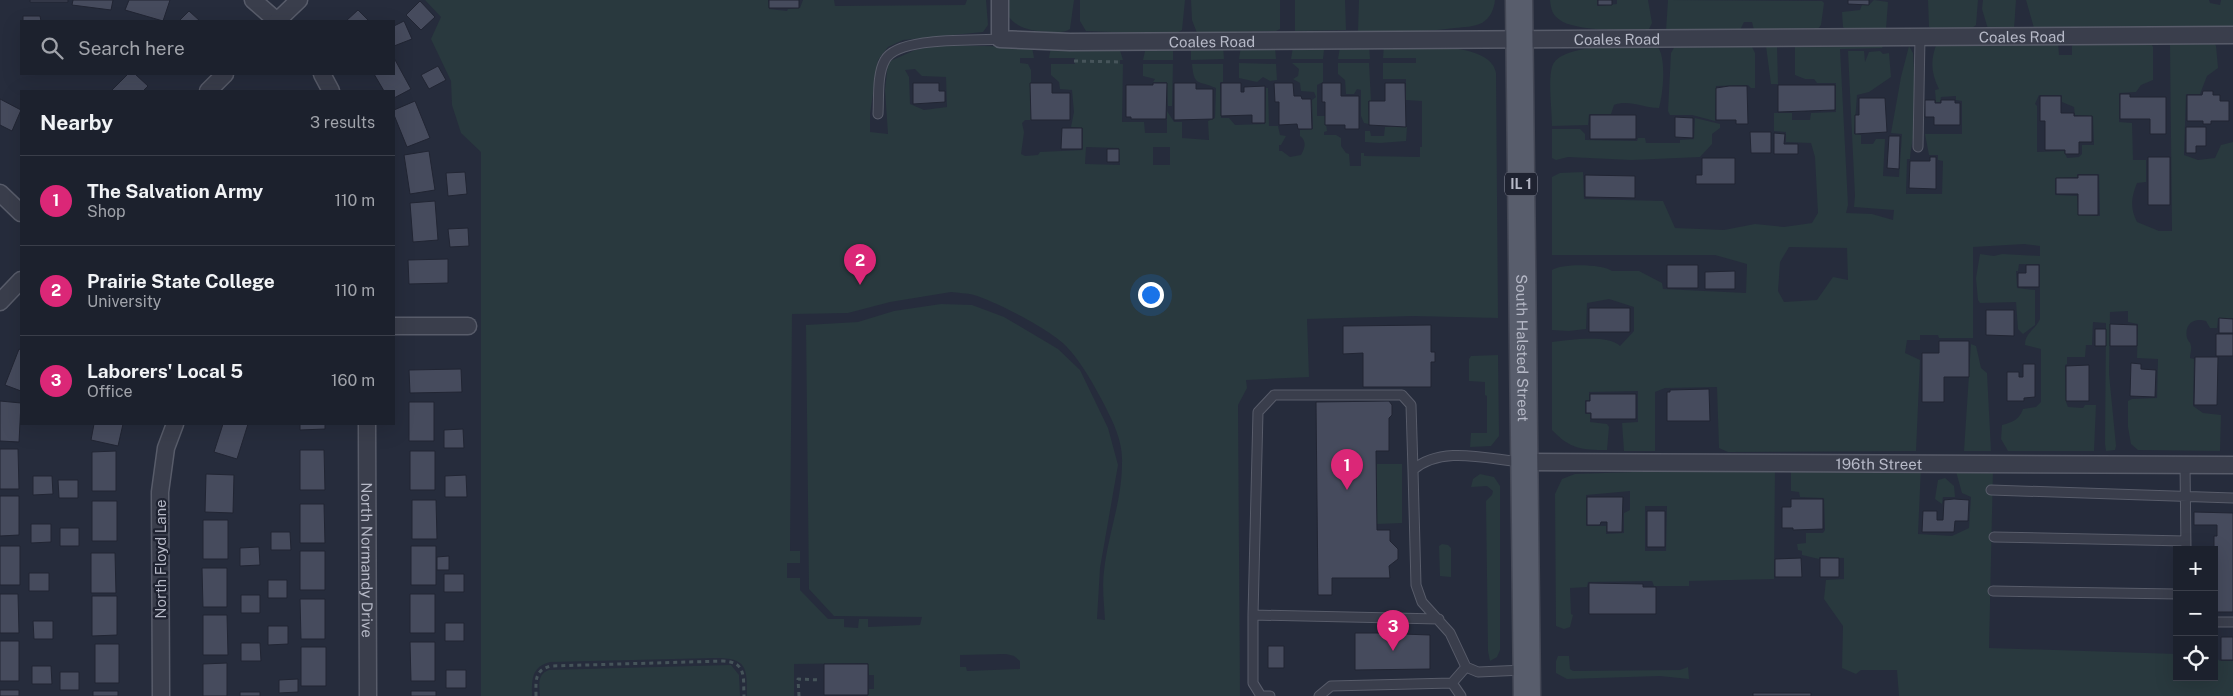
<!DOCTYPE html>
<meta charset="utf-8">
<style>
:root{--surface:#1c212d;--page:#292e39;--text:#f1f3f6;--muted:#a0a3aa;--line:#3a3e49;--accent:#db2777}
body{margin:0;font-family:"Public Sans",sans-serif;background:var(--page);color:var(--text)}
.controls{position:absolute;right:15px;bottom:15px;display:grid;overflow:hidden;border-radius:0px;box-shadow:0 5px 20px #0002}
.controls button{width:45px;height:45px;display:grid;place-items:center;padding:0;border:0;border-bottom:1px solid var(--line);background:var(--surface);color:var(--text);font:25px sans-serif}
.you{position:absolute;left:1150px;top:294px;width:18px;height:18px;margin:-12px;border:4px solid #fff;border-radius:50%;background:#1a73e8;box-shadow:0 0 0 8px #1a73e833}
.badge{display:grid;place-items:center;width:32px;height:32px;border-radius:50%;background:var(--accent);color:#fff;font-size:16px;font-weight:700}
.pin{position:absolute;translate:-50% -41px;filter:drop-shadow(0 1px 2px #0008)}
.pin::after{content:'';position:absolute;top:26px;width:18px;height:15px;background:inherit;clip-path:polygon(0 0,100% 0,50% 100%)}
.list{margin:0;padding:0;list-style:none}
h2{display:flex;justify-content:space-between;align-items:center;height:65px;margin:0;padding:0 20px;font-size:21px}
h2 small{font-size:16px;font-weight:400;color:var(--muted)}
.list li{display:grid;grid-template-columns:32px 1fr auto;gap:15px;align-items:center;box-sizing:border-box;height:90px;padding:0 20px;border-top:1px solid var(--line)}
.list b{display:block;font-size:19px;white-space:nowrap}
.list p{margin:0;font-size:16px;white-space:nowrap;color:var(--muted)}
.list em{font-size:16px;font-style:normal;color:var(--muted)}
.icon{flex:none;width:28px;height:28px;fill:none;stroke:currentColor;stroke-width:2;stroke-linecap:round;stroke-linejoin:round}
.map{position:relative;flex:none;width:2233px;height:696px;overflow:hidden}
.search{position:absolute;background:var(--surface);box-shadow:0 5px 20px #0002;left:20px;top:20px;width:375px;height:55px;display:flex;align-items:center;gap:12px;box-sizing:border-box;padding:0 18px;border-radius:0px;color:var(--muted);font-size:19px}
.panel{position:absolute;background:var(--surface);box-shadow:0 5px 20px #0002;left:20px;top:90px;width:375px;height:335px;border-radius:0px}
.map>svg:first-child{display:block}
.green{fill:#29393e;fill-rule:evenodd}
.building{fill:#464b5d;stroke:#212533}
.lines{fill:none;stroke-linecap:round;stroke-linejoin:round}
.service-casing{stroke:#585c6a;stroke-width:11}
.minor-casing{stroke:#585c6a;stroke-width:19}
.primary-casing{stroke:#434755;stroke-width:29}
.path{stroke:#46545a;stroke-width:3;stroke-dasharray:4 4;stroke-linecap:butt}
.service{stroke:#3a3e4c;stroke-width:9}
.minor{stroke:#3a3e4c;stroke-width:16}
.primary{stroke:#585d6c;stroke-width:26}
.labels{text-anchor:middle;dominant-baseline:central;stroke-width:4.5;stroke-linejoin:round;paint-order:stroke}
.shield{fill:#1f2331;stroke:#898c9a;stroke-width:1}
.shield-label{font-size:14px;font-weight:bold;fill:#b6b9c7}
.street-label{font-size:15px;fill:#b6b9c7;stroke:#1f2331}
</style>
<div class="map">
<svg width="2233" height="696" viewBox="0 0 2233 696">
<rect width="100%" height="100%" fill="#262c3c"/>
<path class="green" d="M425,0H768L769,9L787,11L788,9L800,8L803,0H834L835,6L965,5L967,0H986L988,25L983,32L903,40L888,47L878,60L870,114V132L888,134L885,90L888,62L915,50L936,45L1032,47L1034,58H1020V63L1028,64L1031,70V120H1025L1022,123L1024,132L1021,154L1025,156L1038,155L1040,152L1083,150V128L1071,127L1074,112L1072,90L1060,89L1059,82L1051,75V64H1075V58H1049L1051,47H1119L1123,60H1120V64H1123L1122,122H1144L1145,133H1167V111L1174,122H1182V138L1209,140L1208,121L1215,118L1216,88C1198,80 1194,87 1192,64H1223V82H1220L1221,118H1229L1235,125L1265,124L1266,88H1268L1269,126H1278L1280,135L1286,136L1281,145H1279V151H1282L1290,157L1301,155C1305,148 1307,141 1300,136V130L1313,129L1312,100L1316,97L1314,92L1301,91L1300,83L1293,79L1298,76L1299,69L1292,63H1323V82L1317,85V116H1325L1327,131L1324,132V135H1336L1341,138V146L1346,153L1349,154L1350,166H1361V153H1364V156L1420,157V147H1422V101L1406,100V79H1383V63H1416V58H1383L1384,45C1409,46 1492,41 1496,73L1498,318L1413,316L1307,319L1309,377L1246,380L1247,388L1238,405L1240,696H844H868L869,689H874V675H869L868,663L794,664V696H747C747,667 747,658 715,658L550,662C531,667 532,680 532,696H481V152L461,133L452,105L451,81L431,39L441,17ZM915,69L922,76L946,77L947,107L924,110L910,104L909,77L905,70ZM1086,147L1119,148L1120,165L1085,164ZM1153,147H1170V165H1153ZM951,292C958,293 967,293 974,295C995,301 1051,330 1066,346C1082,363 1094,385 1105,406C1114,424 1123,442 1122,463C1122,501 1108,534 1104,571C1102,587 1104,604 1105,620L1097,619L1100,568L1118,465L1108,428L1080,370L1058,349L1004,317L972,305L941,304L894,311L858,322L806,325L809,589L834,616L922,617L920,625L868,627V619H859L858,628L844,627V619H828L800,590V578H787V563H800V551H790L792,314L848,313L890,302ZM1006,654L1014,656L1020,661V669L967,671L966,667H960V655Z
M1004,0H1074L1070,29C1065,33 1057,32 1051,32C1029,32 1004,26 1004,0Z
M1080,0H1185L1182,30L1175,34H1163L1086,31L1080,21Z
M1191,0H1280V29L1276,31L1197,33L1192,20Z
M1295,0H1345L1346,30L1295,31Z
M1359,0H1495C1494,10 1490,18 1482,23C1474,27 1464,27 1455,28C1424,32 1393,33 1361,32L1358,31Z
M1550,0H1597V6L1617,4V0H1648L1652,23L1648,31C1628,31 1574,31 1560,20C1552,15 1551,9 1550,0Z
M1668,0L1822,1L1824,3L1821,25L1818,29L1754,30L1752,22H1744L1740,30L1666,31Z
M1874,0L1888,2L1886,29H1845L1843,27L1842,12L1860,10L1862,5H1869Z
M1928,0H1978L1976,25L1971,29L1936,30L1929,27Z
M1983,0H2016L2014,29H1988L1982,9Z
M2026,0H2209L2210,3L2220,5L2221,0H2233V27L2034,28Z
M2058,42L2059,55H2072V46L2075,43H2151L2153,47V80L2141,85L2136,92L2119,93V122L2132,123L2133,160H2146V182L2137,183C2131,198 2130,208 2137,222L2159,231H2172L2170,44L2214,42L2216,46L2218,68L2207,76L2200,94H2186L2184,155L2198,160L2215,158L2221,145L2233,142V318H2218L2217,328H2210L2206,321C2193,317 2184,325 2187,338C2189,343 2190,341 2191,346C2192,349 2190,355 2190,358L2194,359L2193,406L2203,413L2221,415L2220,451L2138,450L2131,444L2128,427V401L2132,399L2157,398L2158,359L2137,358L2138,324L2128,322V311L2110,312L2109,374L2116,446L2115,450L2106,451L2105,444L2106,323L2093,322L2092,345H2086L2085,357H2067V364L2065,365L2066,402L2068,407L2083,408L2085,405H2096L2094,451H2008L2001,439L2002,425C2013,422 2019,420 2023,409L2036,407L2041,402V349L2025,345C2025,333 2035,330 2040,319V264H2019L2018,271H2016L2017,288L2035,290V325L2023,334L2018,329L2016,302L1980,303L1978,300L1976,278L1980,254L1994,256L2002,254L2040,256V246L2024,244L1973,247V338H1939L1938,335H1920V340H1907L1905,353L1920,360L1916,451L1728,452L1719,448L1717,387L1665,388L1655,392V451H1624L1622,423L1638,422V391L1589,392V400H1585V414H1590V422L1607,424L1609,427L1607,450C1582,450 1570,449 1552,430V342C1569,340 1608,334 1620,346L1634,331V307L1609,299L1587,303L1586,329L1569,331L1552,330V270C1562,263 1603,264 1612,271H1639L1662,283L1663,289L1746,293L1747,264L1715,255H1552V177L1560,173L1583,172L1584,199L1663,201L1675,228L1724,230L1755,224L1784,227L1812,223L1818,213L1815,157L1811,143L1786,142V132L1774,131V113H1792V120H1810L1811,113L1836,112V83H1817L1814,79H1805L1795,75V47L1802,43H1877L1883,46L1882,48L1840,49L1848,205L1846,213L1872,214L1893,220L1894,210L1854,207L1855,196L1848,51H1864L1865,62L1869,52L1880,51L1883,54L1889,53L1891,77L1869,92L1857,95L1854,134L1861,135V144H1873L1876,139H1885L1883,176L1899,177L1902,134L1891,133L1901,77L1909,46L1913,53C1914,73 1916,93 1916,113C1916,130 1911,143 1910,159H1907L1906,194H1942L1943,161L1938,160V155H1929L1925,134H1962V101L1956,100V96L1941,97L1940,102H1936L1935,90L1939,89C1931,73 1930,60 1937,43ZM2039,95H2062V102L2074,107L2075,115L2093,116L2094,145H2082V154L2079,157L2067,158L2064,151L2037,152V106L2035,104ZM2077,174H2099L2100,216L2078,215L2077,196L2055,195V178L2077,177ZM1789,247L1847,248L1848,280L1833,277L1817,300L1784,302L1778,291L1780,262Z
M1676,44L1751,45L1755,53V88H1751L1748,85L1716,86L1715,121L1692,115H1670L1668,111L1671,53Z
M1769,44L1777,46L1778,84H1771L1766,46Z
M1173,46V60H1143L1146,47Z
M1191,46H1223L1224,59L1191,60Z
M1241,46L1275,48L1276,59H1239Z
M1369,46L1370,59H1338L1340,47Z
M1657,46C1667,57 1663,94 1659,108C1644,108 1628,99 1614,105L1611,114H1589L1588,125L1552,126C1552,110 1548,81 1552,67C1558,42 1636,46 1657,46Z
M1293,47H1322L1324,50L1323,59H1291Z
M1239,63L1276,64L1277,80L1270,81L1263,77L1257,82L1239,78Z
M1338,63H1369L1371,101H1368L1369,124L1364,123L1361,116V90L1357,89L1354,94H1346L1345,80L1338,74Z
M1143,64H1173L1172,106H1168L1167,82H1153L1155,79L1143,76Z
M1695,118L1720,124V128L1712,134V144L1700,157L1632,160L1568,157L1556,160L1552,158V129H1580L1585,134V140L1637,141L1638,138H1645L1646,143H1680V140L1694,139Z
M1385,127H1407L1406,141L1380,143L1365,142V131H1370L1371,136H1384Z
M1971,344L1976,346L1981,368L1987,373L1991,451H1964Z
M1498,355L1499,436L1491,446L1470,447L1471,433H1487V396L1485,395V382L1469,381V359L1471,356Z
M1377,464H1402V523L1377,524Z
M1775,467L1774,579L1689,581V586H1654L1652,581L1588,582L1587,587L1570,588L1571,614L1573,615L1570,627L1564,629L1556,626L1555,494L1562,479L1575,474ZM1630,491V510L1624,513V533L1606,534V526H1586V495ZM1645,506H1667L1666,551H1645Z
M1791,467H1921L1918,534L1952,536L1969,528L1971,497L1962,493L1955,468L1993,469L1989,648L2177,654V677H2214V656L2220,661H2233V696H1899L1897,670H1861L1856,674L1842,668L1843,626L1824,599L1826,580L1844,579V558L1819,557V559L1802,555V551L1798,550L1797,544L1806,543V533H1823L1825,530L1824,498L1800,497L1799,492L1791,491Z
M1480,474L1494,477L1500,486V650L1497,657L1490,661L1488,651L1486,501L1492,495L1493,491L1487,486L1471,487L1473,479Z
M1945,478L1954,486L1955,497H1943L1942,504L1935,499L1938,480Z
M1442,544L1448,545L1451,548V577L1440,576L1439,546Z
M1558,656H1569L1570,669L1573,671L1680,670L1688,667L1689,679L1660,676L1567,679L1556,673V661Z
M731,665L739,675L740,696H540C539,685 537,674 549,670Z"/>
<path class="building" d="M30,0H68V2H30Z
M73,0H113L111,10L72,5Z
M129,0H170L163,21L125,10Z
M769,0H799V8H769Z
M1598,0H1612V5H1598Z
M1848,0H1869V5L1848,4Z
M420,1L435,17L421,30L406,15Z
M358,10L369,21H346Z
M189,11L200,21H179Z
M23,16H40L41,21H23Z
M404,21L412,39L394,46V26Z
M394,58L411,89L394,98V91H384L374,74H394Z
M438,66L446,80L429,89L421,75Z
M128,74H135L148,86L143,91H111Z
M913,83H939V91H945V102L913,104Z
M1030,83H1052V93H1070V120H1031Z
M1153,83H1167L1166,119H1131V117H1126V85H1153Z
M1174,83H1196V89H1213V119L1174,120Z
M1221,83H1241V92H1244V87L1265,86V123H1252V115L1221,116Z
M1274,83H1293L1294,96H1301L1302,99H1311L1312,129H1298L1297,124L1279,125V102H1275Z
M1322,83H1341V96H1359V129H1345V125H1325V102H1322Z
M1385,83H1405L1406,127L1369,125V101H1385Z
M1778,85H1835V110L1778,112Z
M1729,86H1747L1748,124H1736V120H1716V88Z
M2203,91H2213V95H2220V101H2229V121H2211V124H2203V121H2187V95H2202Z
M2120,94H2130V97H2166V134H2150V119H2120Z
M2040,96H2061V113H2074V116H2092V142H2079V154H2065V150H2045V121H2040Z
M1859,98H1885L1887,132L1855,134V115H1859Z
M0,99L21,110L12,131L0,125Z
M1925,100H1935V103H1941V100H1955V103H1960V125H1934V117H1925Z
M415,101L430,138L407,147L394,115V110Z
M1590,115H1636V139H1590Z
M1675,117L1693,118V138L1675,137Z
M2186,127H2206V146H2196V153H2186Z
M1062,128H1082V149H1061Z
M1750,132H1771V153H1751Z
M1774,133L1785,134L1784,144H1798V154H1774Z
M1889,136H1900L1899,169L1887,168Z
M1107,149H1119V162H1107Z
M429,151L435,190L410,194L404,155Z
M1930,157H1936V189L1909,188L1910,161H1930Z
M2148,157H2170V205H2148Z
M1702,158H1735V184H1696V175H1702Z
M465,172L467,194L448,196L446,173Z
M1585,175L1635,176V198L1585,197Z
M2078,175H2098V215H2078V194H2056V178H2078Z
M435,201L438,240L413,242L410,203Z
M468,228L469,246L450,247L448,229Z
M448,259V283L409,284L408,260Z
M1667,265H1698V288H1667Z
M2026,265H2039V287H2018V273H2026Z
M1735,271V289H1705V272Z
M1589,308H1630V332H1589Z
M1986,310H2014V336L1986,335Z
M2219,318L2233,319V333H2219Z
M2110,324L2137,325V346H2110Z
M1431,325V352H1435V362H1431V387H1363V353L1343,354V326Z
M2095,329H2106V346H2095Z
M2216,334H2233V356H2216Z
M1939,341H1969V377H1944V402H1922V353H1939Z
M19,349L21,350V391L5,385Z
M2195,357H2218L2217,405H2194Z
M2131,363L2141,364V369L2156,370L2155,397L2130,396Z
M2023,364H2035V397L2024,398V401H2007V372H2019V377H2023Z
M2089,365V401H2066V366Z
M461,369L462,392L410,393L409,370Z
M1709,389L1710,421H1667V392H1670V390Z
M1590,394H1636V419H1591V413H1586V401H1590Z
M0,401L21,403L19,442L0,441Z
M1389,401L1392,405V415L1389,418V451H1376L1377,530H1390V541L1398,549V559L1389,566L1390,578H1332V595H1318L1316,402Z
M409,402H434V441H409Z
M94,424H123L118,446L91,440Z
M223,424H248L237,459L214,452Z
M300,424H325V429L300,430Z
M463,429L464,448H444V430Z
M0,449H18L19,489H0Z
M300,450H324L325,490H300Z
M116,451V491H92V452Z
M410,451H435V490H410Z
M206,474L234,475L233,513L205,512Z
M466,475L467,497H445V476Z
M33,476H52L53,494L33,495Z
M58,480H78V498H59Z
M0,496H19V535L0,536Z
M1587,497H1623L1622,532H1607V522H1601L1600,525H1587Z
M1791,499H1823V529L1793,530V528H1782V507H1791Z
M1954,499L1969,500L1968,521H1955L1954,532H1922L1923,511H1937V520H1943L1944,500Z
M412,500H436L437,539H412Z
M92,501H117V541H92Z
M300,504H324L325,543H300Z
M1647,511H1665V547H1647Z
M2194,512L2233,513V612H2216V559H2214V536H2217V525H2194Z
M203,520H228V559H203Z
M31,524H51V542L31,543Z
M60,528H79V546H60Z
M271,532H290L291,550H271Z
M0,546H20V585H0Z
M411,546H436V585H411Z
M259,547L260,565L240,566V548Z
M300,551H325V590H300Z
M91,553H115L116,593H91Z
M449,556V570H437V557Z
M1801,558L1802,577H1775V559Z
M1820,558H1839V577H1820Z
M202,568H227V607H203Z
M29,573H49V591H29Z
M444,574H464V592H444Z
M268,580H287V598H268Z
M1589,583L1643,584V587H1656V614H1589Z
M0,594H18L19,633H0Z
M410,594H435V633H410Z
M241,595H260V613H241Z
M92,596H117V635L92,636Z
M300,599H325V639H301Z
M203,615H227L228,655H203Z
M33,621H53V639H34Z
M445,623H464V641H445Z
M268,626H288V644L268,645Z
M1391,631L1402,632V634L1430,635V669L1355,670V633H1389Z
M2221,637H2233V660H2221Z
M0,641H19V681H0Z
M410,642H435V681H411Z
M241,643H260L261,661H241Z
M95,644H119V683H95Z
M1268,646H1284V668H1268Z
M301,647H326V686H301Z
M227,663V696H203V664Z
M824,664H868V695H824Z
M32,666H51L52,684H32Z
M446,670H466V688H446Z
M60,672H79V690H60Z
M298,679V692L279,693V680Z
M0,690H19V696H0Z
M93,691H118V696H93Z
M411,691H436V696H411Z
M240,692H260V696H240Z
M1753,693H1811V696H1753Z"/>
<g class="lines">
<defs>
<path id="service" d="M878,114C879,97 877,74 885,60C898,36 975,41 1000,39
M1918,147L1920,37
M1522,462C1487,459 1441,445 1413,470L1416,585L1422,602L1450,633L1466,667L1478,672L1524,670
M2185,464L2186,550
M1413,470L1411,405L1402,395H1274L1258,412L1253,615L1439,619
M1991,490L2233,498
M1994,537L2186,541
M1993,591L2177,594
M1253,615V683L1261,696H1270
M2214,622H2233
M1452,683L1461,696
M1319,696L1331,686L1452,683L1466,667"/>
<g id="minor">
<path d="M253,0L277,21"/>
<path id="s1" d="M1000,0V39L1070,42L2233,35"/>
<path d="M277,21L299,0"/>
<path d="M322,74L331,91"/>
<path d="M208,91L225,74"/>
<path d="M0,193L21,213"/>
<path d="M0,302L21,280"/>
<path d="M394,326H468"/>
<path id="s2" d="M367,424L368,696"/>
<path id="s3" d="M1524,462L2233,465"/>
<path d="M161,696L160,492L166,448L175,424"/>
</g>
<g id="primary">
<path id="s4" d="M1519,0L1527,696"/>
</g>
</defs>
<use href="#service" class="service-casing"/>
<use href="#minor" class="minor-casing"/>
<use href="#primary" class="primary-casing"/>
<path class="path" d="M1074,61L1121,62
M536,696C536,681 534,670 551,666L723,661C747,662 743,678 744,696
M799,696L798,679L821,680"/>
<use href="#service" class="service"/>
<use href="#minor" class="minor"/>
<use href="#primary" class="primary"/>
</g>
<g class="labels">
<rect class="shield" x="1505" y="172.5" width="32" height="23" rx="4"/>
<g class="shield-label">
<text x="1521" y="184">IL 1</text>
</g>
<g class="street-label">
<text stroke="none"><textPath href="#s1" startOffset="1061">Coales Road</textPath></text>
<text stroke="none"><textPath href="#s1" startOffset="656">Coales Road</textPath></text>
<text stroke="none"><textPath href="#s1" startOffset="251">Coales Road</textPath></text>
<text stroke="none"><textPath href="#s4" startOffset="348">South Halsted Street</textPath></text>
<text stroke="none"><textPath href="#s3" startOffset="355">196th Street</textPath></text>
<text transform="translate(160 559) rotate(-90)">North Floyd Lane</text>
<text stroke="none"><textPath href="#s2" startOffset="136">North Normandy Drive</textPath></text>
</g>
</g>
</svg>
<div class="controls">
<button>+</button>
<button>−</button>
<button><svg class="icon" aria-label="locate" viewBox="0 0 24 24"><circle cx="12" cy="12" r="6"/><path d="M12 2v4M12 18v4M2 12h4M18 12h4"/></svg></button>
</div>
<div class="you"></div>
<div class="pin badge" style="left:1347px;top:490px">1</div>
<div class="pin badge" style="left:860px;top:285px">2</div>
<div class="pin badge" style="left:1393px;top:651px">3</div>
<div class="search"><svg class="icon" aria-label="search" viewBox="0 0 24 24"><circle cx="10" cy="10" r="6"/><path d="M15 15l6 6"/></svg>Search here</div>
<section class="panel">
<h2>Nearby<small>3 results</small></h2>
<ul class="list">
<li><span class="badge">1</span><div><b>The Salvation Army</b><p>Shop</p></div><em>110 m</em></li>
<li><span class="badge">2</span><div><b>Prairie State College</b><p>University</p></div><em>110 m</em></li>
<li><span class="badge">3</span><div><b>Laborers' Local 5</b><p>Office</p></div><em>160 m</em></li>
</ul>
</section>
</div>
